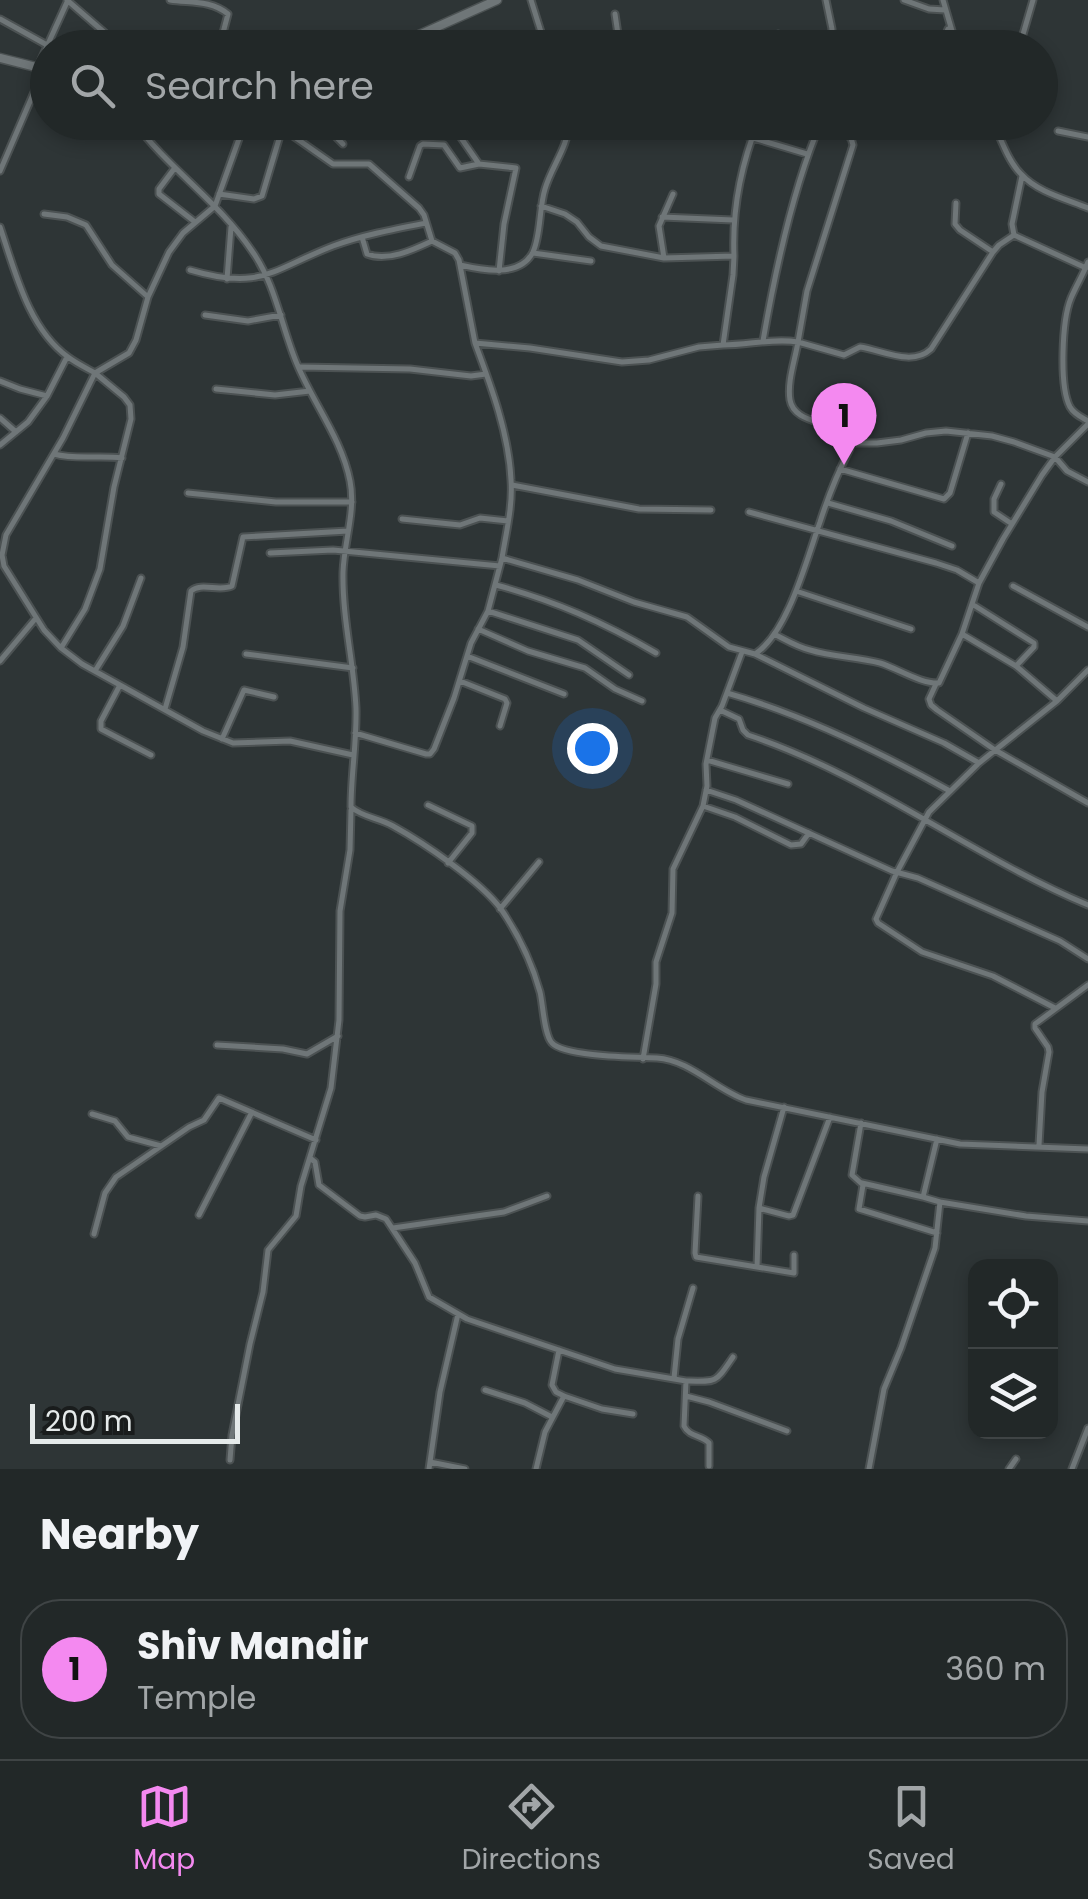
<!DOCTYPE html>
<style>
:root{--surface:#222828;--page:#2a3030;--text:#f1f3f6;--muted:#a2a6a8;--line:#3f4445;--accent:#f489f0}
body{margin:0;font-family:Poppins,sans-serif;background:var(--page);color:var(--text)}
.controls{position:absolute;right:30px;bottom:30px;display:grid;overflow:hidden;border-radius:20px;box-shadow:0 5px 15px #0003}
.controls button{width:90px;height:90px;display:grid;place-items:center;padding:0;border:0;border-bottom:2px solid var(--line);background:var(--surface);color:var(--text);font:50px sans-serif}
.scale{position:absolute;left:30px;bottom:25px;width:210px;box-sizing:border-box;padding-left:10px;border:5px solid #e5eaea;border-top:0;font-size:28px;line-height:35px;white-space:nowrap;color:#e5eaea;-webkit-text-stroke:8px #191c1c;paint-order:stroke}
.you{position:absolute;left:592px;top:748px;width:35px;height:35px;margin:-25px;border:8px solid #fff;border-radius:50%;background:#1a73e8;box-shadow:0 0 0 15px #1a73e833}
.badge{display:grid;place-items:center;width:65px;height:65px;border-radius:50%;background:var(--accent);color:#111;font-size:32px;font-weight:700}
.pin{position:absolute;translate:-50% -82px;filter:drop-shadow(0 2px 5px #0008)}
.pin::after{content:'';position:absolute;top:52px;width:35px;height:30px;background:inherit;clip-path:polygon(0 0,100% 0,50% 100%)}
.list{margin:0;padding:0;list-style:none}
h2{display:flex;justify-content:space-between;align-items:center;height:130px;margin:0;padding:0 40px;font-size:42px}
h2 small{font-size:32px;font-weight:400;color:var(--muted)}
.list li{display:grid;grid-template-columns:65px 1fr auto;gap:30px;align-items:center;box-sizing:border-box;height:140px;margin:0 20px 20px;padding:0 20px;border:2px solid var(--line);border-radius:40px}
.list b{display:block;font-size:38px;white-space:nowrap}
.list p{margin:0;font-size:32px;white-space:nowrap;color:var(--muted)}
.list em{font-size:32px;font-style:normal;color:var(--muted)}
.icon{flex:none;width:55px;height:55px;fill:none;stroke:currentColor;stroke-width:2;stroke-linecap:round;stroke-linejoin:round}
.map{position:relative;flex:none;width:1088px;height:1469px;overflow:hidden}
.search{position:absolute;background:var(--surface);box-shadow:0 5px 15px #0003;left:30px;right:30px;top:30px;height:110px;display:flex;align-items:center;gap:25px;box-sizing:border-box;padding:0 35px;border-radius:55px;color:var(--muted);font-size:38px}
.sheet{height:290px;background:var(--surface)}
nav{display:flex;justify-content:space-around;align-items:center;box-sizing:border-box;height:140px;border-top:2px solid var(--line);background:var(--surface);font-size:28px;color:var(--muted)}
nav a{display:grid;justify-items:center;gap:5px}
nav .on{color:var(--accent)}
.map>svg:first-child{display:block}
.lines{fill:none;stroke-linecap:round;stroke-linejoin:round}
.minor-casing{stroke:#4c5253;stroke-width:9}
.secondary-casing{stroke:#4c5253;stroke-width:11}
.minor{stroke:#6f7678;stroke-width:5}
.secondary{stroke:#6f7678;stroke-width:8}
</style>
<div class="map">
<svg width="1088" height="1469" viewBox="0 0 1088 1469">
<rect width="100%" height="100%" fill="#2e3536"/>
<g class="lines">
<defs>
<path id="minor" d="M67,0L105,33L107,48
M170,0C191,3 211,0 228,14L219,48
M531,0L546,48
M826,0L832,29L829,48
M904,0L929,9L945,10
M943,0L957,48
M615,14L620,48
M0,19L47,45
M773,48L778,34
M940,48L948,29
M1019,48L1033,0
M38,66L68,0
M134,122C169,169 219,202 252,251C276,285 281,326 297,364C313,403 342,439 350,481C356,511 344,542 343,572C342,618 354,663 356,708C357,741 351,774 351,807C362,817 379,818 393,826C424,843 480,881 501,909C518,934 532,963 540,992C543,1004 544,1035 552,1043C565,1057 637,1057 657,1058C690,1060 716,1090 746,1100L960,1144L1088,1149
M273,122L333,164H369L419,208L424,215L432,241L455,253L459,260L475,343
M321,122L343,144
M450,122L479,164L516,168L504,224L499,271
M700,122L807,154
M993,122C1001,139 1008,161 1021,174C1037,192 1066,199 1088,208
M1058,131L1088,137
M174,169L159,189V194L195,222
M0,171L44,69
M1022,176L1012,224L1014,235L1086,268
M409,177L420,146L423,144L444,145L460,168L479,164
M219,194L254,199L262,196L282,129
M956,203L955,224L960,230L993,252
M541,206L565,214L577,222L589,237L601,246L664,258L734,256L733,275L723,345L699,347L649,360L622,362L530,348L475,343C491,386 509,434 511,480C513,506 506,533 502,558L578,580L634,602L687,617L729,647L755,654L864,708L944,743L979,763
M44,214L67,217L86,225L112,265L148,297
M662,217L733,220
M0,227C15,271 28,328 68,357C76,363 86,368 95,373L63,438L6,535L2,555L4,566L44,630L61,648L82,664L203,731L233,743L290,741L353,755
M362,237L367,254C387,262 413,250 432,241
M533,253L591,261
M734,256C732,210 741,165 758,122
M664,258L659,226L673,194
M1088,262C1083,275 1076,286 1071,298C1062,320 1059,386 1070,407C1074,414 1081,417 1088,421
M460,265C482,270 520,278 533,252C541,235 539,208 545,189C552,165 568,148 569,122
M190,270C261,291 271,270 333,246C363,235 395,229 426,223
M227,279L231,227
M205,315L248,321L281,315
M763,341C775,272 793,187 821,122
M723,345C749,345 773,338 798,342L807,291L853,145L851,138L825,122
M300,367L410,369L471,376L486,374
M0,381L20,389L47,396
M216,389L275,395L310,391
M0,418L16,432
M850,443H877L901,440L926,433L946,431L992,436L1014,442L1055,457L1067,471L1088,482
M0,445L28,422L47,396L67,357
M54,454C76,460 99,455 122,458
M840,469L944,499L950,493L968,433
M1001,484L994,499V512L1012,524
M512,485L639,509L711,510
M188,493L276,502H352
M828,503L891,521L952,546
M749,512L936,563L957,570L979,583
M402,519L460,525L480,518L508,521
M270,553L333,550L500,566
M496,585C555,601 603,622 656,653
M1013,586L1088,627
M796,591L911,629
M972,604L1034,643V647L1016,666
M488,611L578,640L629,675
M478,629L528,651L585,668L615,689L642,701
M774,634C786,640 797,647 810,650C833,657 857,657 880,663C899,669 921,684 939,683L962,634L979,583L1003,539L1042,475L1055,457L1088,424
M962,634L1016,666L1057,701
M61,648L85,609L100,569L114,487L131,419L130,405L124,397L95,373L129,353L136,340L148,297L169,252L183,233L215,206L245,122
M246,654L353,668
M755,654C788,633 807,558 820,522C828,497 838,472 850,449C847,417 795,429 790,400C787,382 795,360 798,342L844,355L860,347C882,350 912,367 931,349L993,252L999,245L1014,235
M467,656L564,694
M0,661L36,618
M95,671L123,626L141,578
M460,681L505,699L507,703L500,726
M936,684L929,699L931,705L937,710L995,750L1088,803
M120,685L101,721V729L151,755
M727,693C804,715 878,751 948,790
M165,709L183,647L191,591C201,582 219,592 232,586L243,537L348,531
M720,710L739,719L743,730L748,735C869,775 971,856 1088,905
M355,733L426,754H430L434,749L454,698L471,643L488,611L502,558
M222,739L244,690L274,697
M707,760L788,784
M706,790L736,800L892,871L918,878L1060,941L1088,959
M428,805L472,826V833L448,863
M703,806L735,817L791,845L801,844L809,833
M500,909L539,862
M1055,1008L993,976L922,952L878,923L876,919L897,872L929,812L979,763L1057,701L1088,670
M217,1045L283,1049L307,1054L338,1036
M643,1059L656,984V962L672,913L673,869L703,806L707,786L706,764L715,718L722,706L742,652
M92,1114L115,1121L128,1137L161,1146
M861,1123L852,1175L863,1185L859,1209L937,1233
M1039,1145L1042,1092L1049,1052L1048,1047L1035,1028V1024L1088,985
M310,1158L315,1162L319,1185L360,1216L365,1217L376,1215L386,1219L415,1263L429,1297L467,1319L615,1369L686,1381L684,1426C689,1437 702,1435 709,1443V1466
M862,1183L923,1197
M698,1196L695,1253L696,1257L757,1267L759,1208L764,1177L784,1107
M940,1202L1026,1216L1088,1221
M759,1208L789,1216L793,1215L830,1117
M199,1215L252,1112
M393,1228L504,1212L547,1196
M94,1234L105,1193L116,1177L189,1127L204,1120L219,1098L316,1140
M757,1267L794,1273V1255
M674,1378L678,1339L693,1288
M686,1381C718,1382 715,1383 733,1357
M485,1390L525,1403L552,1417
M564,1396L602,1409L633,1414
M686,1396L709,1402L787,1431
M230,1460L232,1435L250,1344L263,1292L268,1250L296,1216L301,1186L331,1088L339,1020L340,911L350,850L351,810
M430,1462L465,1469
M429,1469L440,1392L458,1314
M536,1469L545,1432L564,1396L556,1392L552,1385L559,1350
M869,1469L884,1389L901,1348L935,1248L940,1202L923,1197L937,1139
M1009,1469L1016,1459
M1072,1469L1088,1428"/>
<path id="secondary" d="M390,48L497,0
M0,58L48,70"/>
</defs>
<use href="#minor" class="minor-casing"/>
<use href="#secondary" class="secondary-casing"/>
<use href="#minor" class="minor"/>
<use href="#secondary" class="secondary"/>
</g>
</svg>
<div class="controls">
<button><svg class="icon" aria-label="locate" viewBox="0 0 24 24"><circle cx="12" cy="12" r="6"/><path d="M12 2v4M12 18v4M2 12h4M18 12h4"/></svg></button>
<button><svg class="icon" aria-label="layers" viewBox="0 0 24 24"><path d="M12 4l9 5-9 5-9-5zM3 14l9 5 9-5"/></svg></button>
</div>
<div class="scale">200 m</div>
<div class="you"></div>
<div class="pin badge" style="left:844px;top:465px">1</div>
<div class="search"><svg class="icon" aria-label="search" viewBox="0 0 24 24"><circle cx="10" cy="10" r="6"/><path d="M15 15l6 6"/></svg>Search here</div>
</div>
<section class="sheet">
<h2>Nearby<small></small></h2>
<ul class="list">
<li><span class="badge">1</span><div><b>Shiv Mandir</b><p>Temple</p></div><em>360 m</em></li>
</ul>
</section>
<nav>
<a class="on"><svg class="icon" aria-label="map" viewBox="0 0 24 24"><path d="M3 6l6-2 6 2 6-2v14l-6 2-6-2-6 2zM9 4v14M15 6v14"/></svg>Map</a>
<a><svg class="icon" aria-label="directions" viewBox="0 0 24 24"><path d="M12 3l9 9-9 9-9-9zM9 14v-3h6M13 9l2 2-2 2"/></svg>Directions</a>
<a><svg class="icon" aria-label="saved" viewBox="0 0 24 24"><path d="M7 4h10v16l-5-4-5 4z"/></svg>Saved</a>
</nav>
